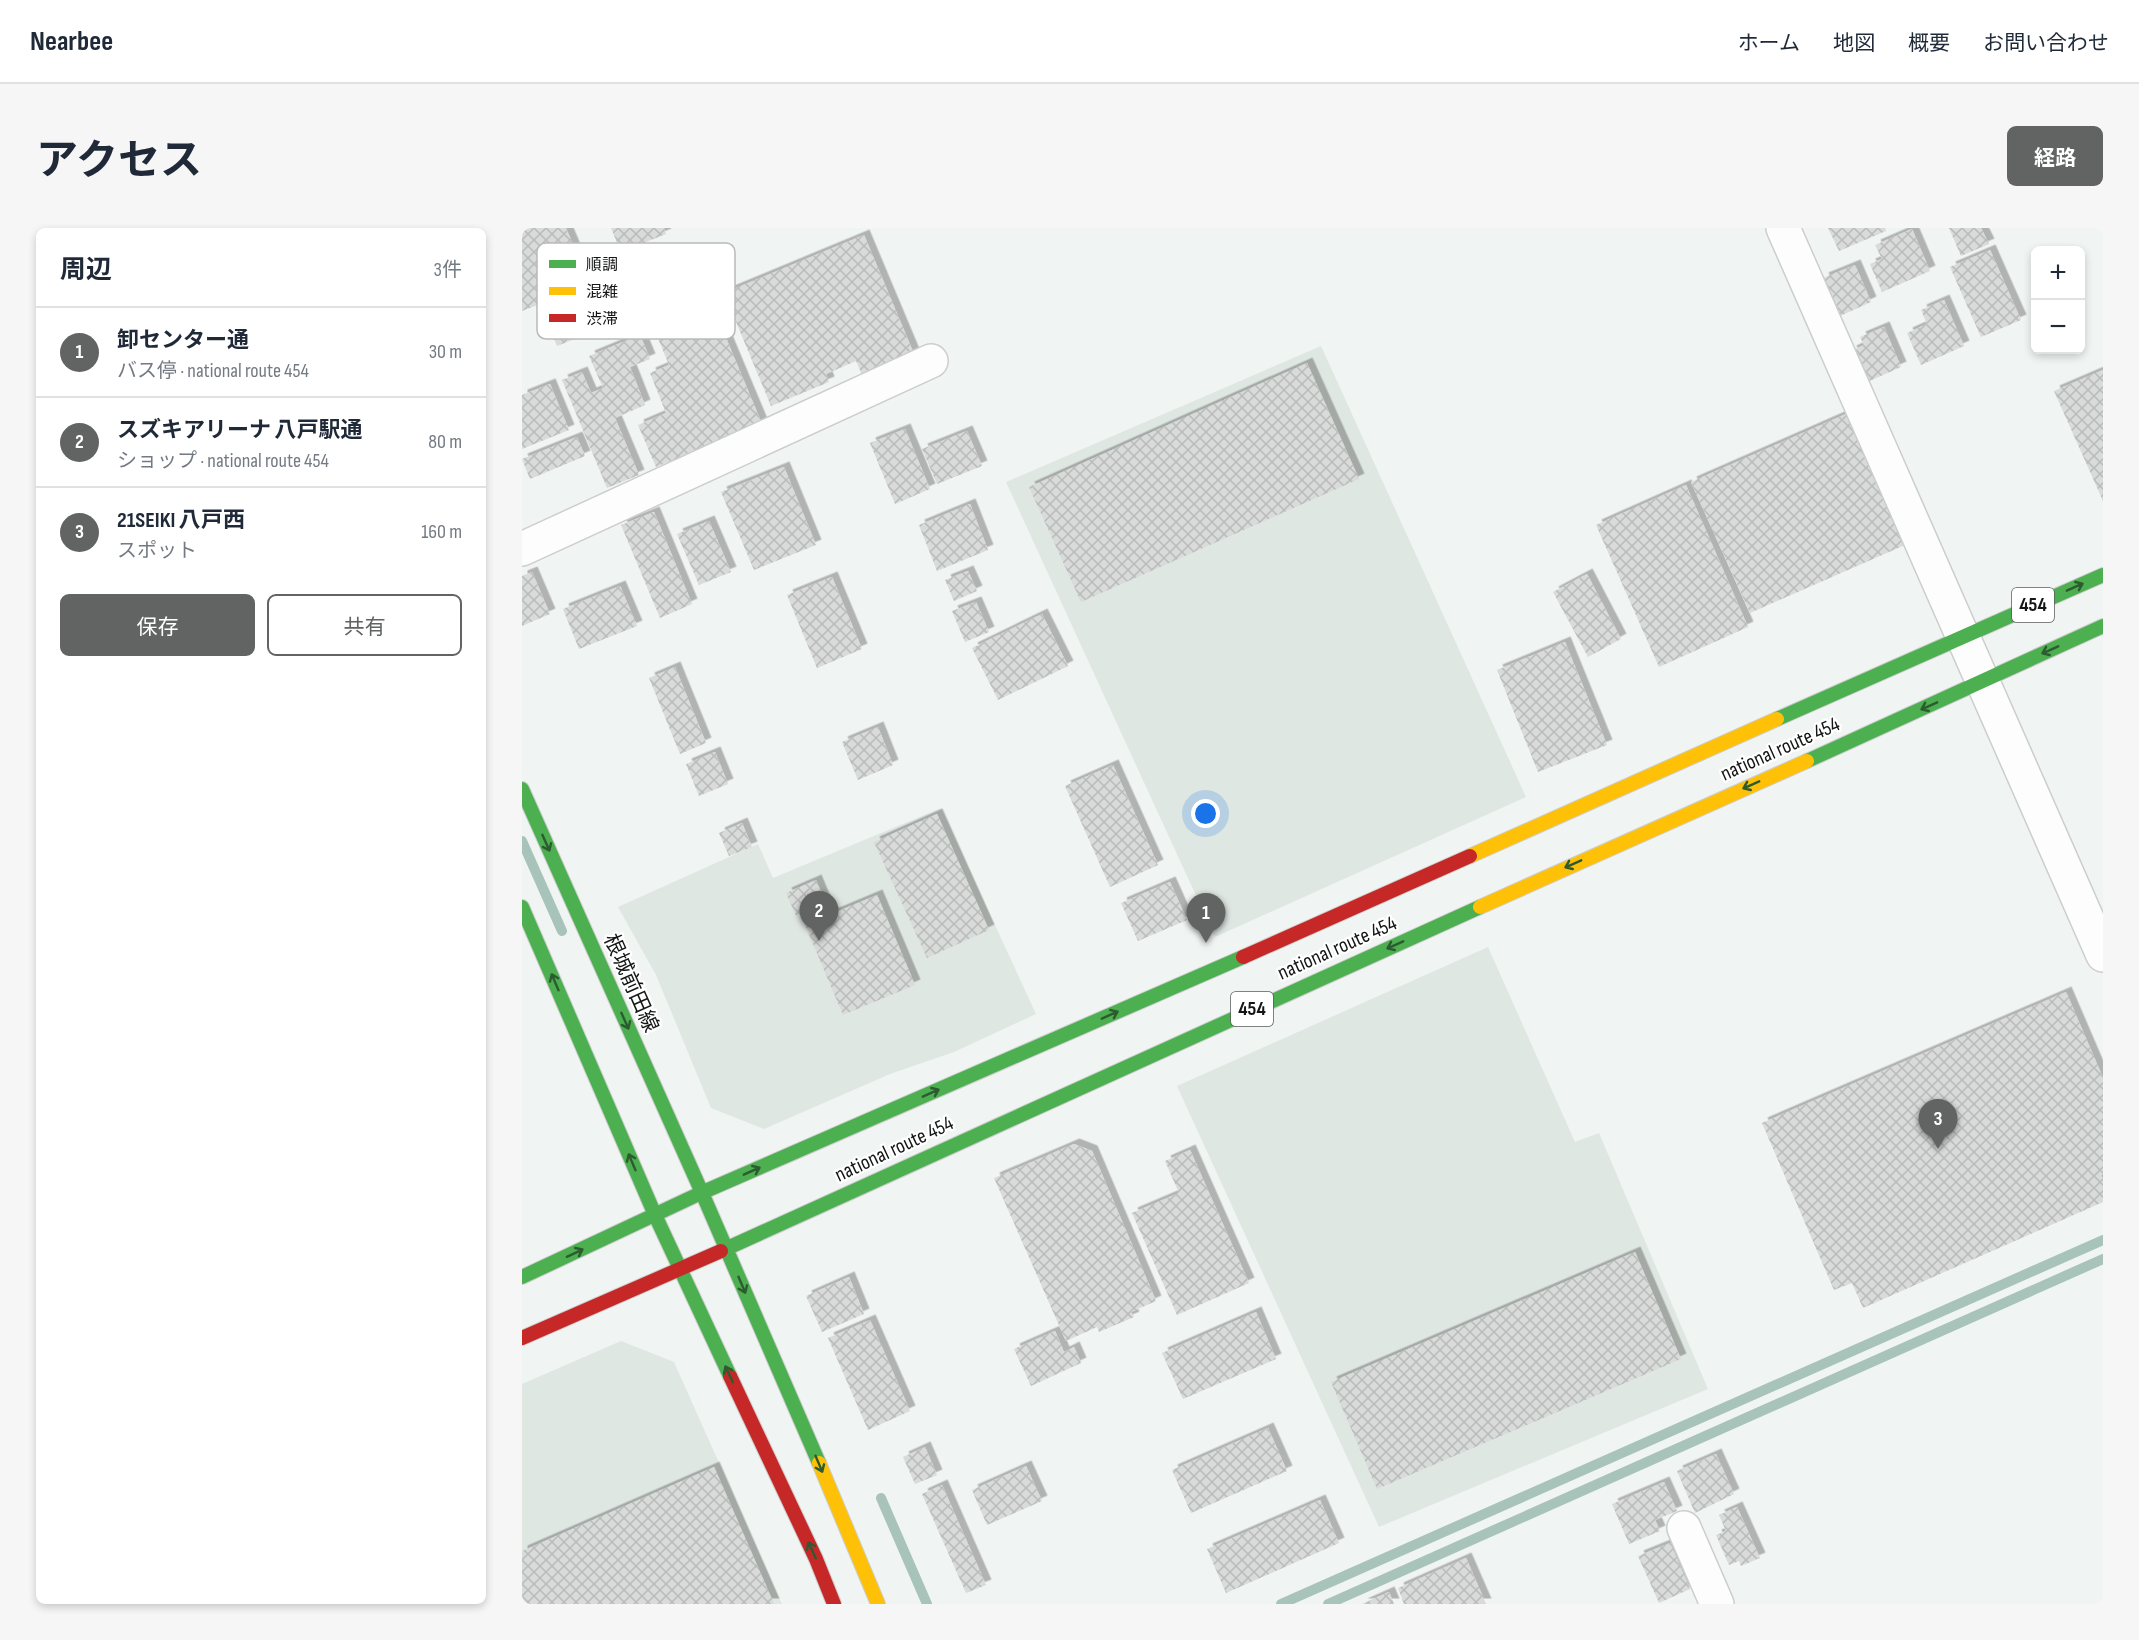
<!DOCTYPE html>
<html lang="ja">
<meta charset="utf-8">
<style>
:root{--surface:#fff;--page:#f6f6f7;--text:#1f2937;--muted:#747a83;--line:#e0e1e3;--accent:#616462}
body{margin:0;font-family:"Sofia Sans Condensed","Noto Sans JP",sans-serif;background:var(--page);color:var(--text)}
.controls{position:absolute;right:18px;top:18px;display:grid;overflow:hidden;border-radius:9px;box-shadow:0 3px 9px #0003}
.controls button{width:54px;height:54px;display:grid;place-items:center;padding:0;border:0;border-bottom:2px solid var(--line);background:var(--surface);color:var(--text);font:30px sans-serif}
.you{position:absolute;left:684px;top:586px;width:21px;height:21px;margin:-15px;border:4px solid #fff;border-radius:50%;background:#1a73e8;box-shadow:0 0 0 9px #1a73e833}
.badge{display:grid;place-items:center;width:39px;height:39px;border-radius:50%;background:var(--accent);color:#fff;font-size:20px;font-weight:700}
.pin{position:absolute;translate:-50% -50px;filter:drop-shadow(0 2px 3px #0008)}
.pin::after{content:'';position:absolute;top:32px;width:21px;height:18px;background:inherit;clip-path:polygon(0 0,100% 0,50% 100%)}
.list{margin:0;padding:0;list-style:none}
h2{display:flex;justify-content:space-between;align-items:center;height:78px;margin:0;padding:0 24px;font-size:26px}
h2 small{font-size:20px;font-weight:400;color:var(--muted)}
.list li{display:grid;grid-template-columns:39px 1fr auto;gap:18px;align-items:center;box-sizing:border-box;height:90px;padding:0 24px;border-top:2px solid var(--line)}
.list b{display:block;font-size:22px;white-space:nowrap}
.list p{margin:0;font-size:20px;white-space:nowrap;color:var(--muted)}
.list em{font-size:20px;font-style:normal;color:var(--muted)}
.actions{display:flex;gap:12px;padding:18px 24px}
.actions a{flex:1;padding:14px 0;border:2px solid var(--accent);border-radius:9px;text-align:center;font-size:21px;color:var(--accent)}
.actions .main{background:var(--accent);color:#fff}
.map{position:relative;flex:none;width:1581px;height:1376px;overflow:hidden;border-radius:9px}
header{display:flex;align-items:center;gap:36px;box-sizing:border-box;height:84px;padding:0 30px;background:var(--surface);border-bottom:2px solid var(--line)}
header strong{font-size:28px}
nav{display:flex;gap:33px;margin-inline-start:auto;font-size:21px}
.intro{display:flex;align-items:center;justify-content:space-between;box-sizing:border-box;height:144px;padding:0 36px}
h1{margin:0;font-size:42px}
.button{padding:15px 27px;border-radius:9px;background:var(--accent);color:#fff;font-size:21px;font-weight:700}
main{display:flex;gap:36px;padding:0 36px}
aside{flex:1;background:var(--surface);border-radius:9px;box-shadow:0 3px 9px #0003}
.map>svg:first-child{display:block}
.built{fill:#dfe7e3}
.lines{fill:none;stroke-linecap:round;stroke-linejoin:round}
.stream{stroke:#a8c4ba;stroke-width:10}
.building{fill:url(#building-cross-hatch);filter:url(#shadow)}
.street-casing{stroke:#cccecd;stroke-width:36}
.fast-casing{stroke:#cccecd;stroke-width:16}
.slow-casing{stroke:#cccecd;stroke-width:16}
.jam-casing{stroke:#cccecd;stroke-width:16}
.street{stroke:#fdfdfd;stroke-width:33}
.fast{stroke:#4caf50;stroke-width:14}
.slow{stroke:#ffc107;stroke-width:14}
.jam{stroke:#c62828;stroke-width:14}
.oneway{stroke:#2d5b30}
.labels{text-anchor:middle;dominant-baseline:central;stroke-width:4.5;stroke-linejoin:round;paint-order:stroke}
.shield{fill:#fff;stroke:#5a5c5b;stroke-width:1.5}
.shield-label{font-size:20px;font-weight:bold;fill:#141615}
.street-label{font-size:21px;fill:#141615;stroke:#fff}
.key{fill:#fff;stroke:#b8b9b9;stroke-width:1.5}
.key-label{font-size:16px;fill:#141615}
</style>
<header>
<strong>Nearbee</strong>
<nav><a>ホーム</a><a>地図</a><a>概要</a><a>お問い合わせ</a></nav>
</header>
<div class="intro"><h1>アクセス</h1><a class="button">経路</a></div>
<main>
<aside>
<h2>周辺<small>3件</small></h2>
<ul class="list">
<li><span class="badge">1</span><div><b>卸センター通</b><p>バス停 · national route 454</p></div><em>30 m</em></li>
<li><span class="badge">2</span><div><b>スズキアリーナ 八戸駅通</b><p>ショップ · national route 454</p></div><em>80 m</em></li>
<li><span class="badge">3</span><div><b>21SEIKI 八戸西</b><p>スポット</p></div><em>160 m</em></li>
</ul>
<div class="actions"><a class="main">保存</a><a>共有</a></div>
</aside>
<div class="map">
<svg width="1581" height="1376" viewBox="0 0 1581 1376">
<defs>
<pattern id="building-cross-hatch" width="8" height="8" patternUnits="userSpaceOnUse" patternTransform="scale(1.5)"><rect width="8" height="8" fill="#d9dada"/><path d="M0 0l8 8M0 8l8-8" fill="none" stroke="#b9baba"/></pattern>
<filter id="shadow"><feDropShadow dx="5.5" dy="-5.5" stdDeviation="0" flood-color="#0004"/></filter>
</defs>
<rect width="100%" height="100%" fill="#f0f4f2"/>
<path class="built" d="M799,118L1004,569L693,709L484,254Z
M419,580L514,786L432,824L368,846L242,901L189,880L134,747L96,679L236,616L251,650Z
M966,719L1053,914L1077,905L1186,1161L857,1299L655,858Z
M99,1113L152,1134L260,1376H0V1156Z"/>
<g class="lines">
<path class="stream" d="M0,613L40,703
M359,1270L405,1376
M759,1376L1581,1012
M806,1376L1581,1031"/>
</g>
<path class="building" d="M0,0H44L85,98L35,118L18,76L0,83Z
M89,0H142L144,6L99,24Z
M1306,0H1363L1364,3L1317,23Z
M1427,0H1459L1467,16L1439,28Z
M1390,1L1408,43L1360,64L1348,36L1360,31L1353,17Z
M342,7L392,126L340,147L334,133L304,146L307,154L249,178L202,65Z
M1468,22L1499,92L1459,109L1428,39Z
M1333,37L1349,74L1318,88L1301,50Z
M1422,72L1442,118L1399,137L1385,105L1405,96L1399,82Z
M191,79L240,196L134,239L116,197L144,185L128,145L147,137L133,103Z
M1362,99L1379,139L1343,155L1329,123L1342,117L1338,109Z
M118,107L128,131L108,139L123,177L93,190L117,247L85,260L40,152L60,144L69,165L81,160L67,128Z
M785,135L837,251L559,374L507,259Z
M1581,142V273L1532,163Z
M28,156L47,202L0,221V167Z
M1324,186L1383,317L1228,385L1169,254Z
M383,201L408,261L373,276L348,215Z
M445,203L460,238L415,256L400,221Z
M55,209L63,228L8,251L0,231Z
M262,239L294,317L232,342L199,264Z
M1164,257L1226,399L1137,439L1074,297Z
M448,276L466,322L415,343L397,297Z
M132,284L170,376L138,390L99,297Z
M187,293L209,344L177,357L155,306Z
M446,343L455,363L432,373L423,352Z
M10,344L28,386L0,398V348Z
M1065,346L1099,411L1066,429L1031,364Z
M310,349L340,421L295,440L265,367Z
M98,358L115,398L57,421L41,381Z
M454,374L467,404L443,414L430,383Z
M520,386L546,438L476,472L450,420Z
M1043,414L1085,517L1016,544L975,442Z
M153,439L184,515L158,526L127,450Z
M356,499L371,537L336,552L320,514Z
M193,524L206,556L177,568L164,536Z
M591,537L636,637L588,659L543,558Z
M415,586L467,702L405,730L352,614Z
M220,595L230,619L207,628L197,605Z
M294,652L304,676L274,688L264,665Z
M648,654L665,692L616,713L599,675Z
M355,667L393,757L321,787L283,697Z
M1544,764L1581,850V946L1579,947L1581,951V974L1341,1080L1330,1055L1312,1062L1240,895Z
M552,916L570,923L634,1073L609,1084L612,1089L577,1104L575,1099L544,1113L472,950Z
M668,922L727,1055L655,1087L610,985L657,965L643,933Z
M1113,1024L1159,1131L855,1261L809,1154Z
M327,1049L342,1086L300,1104L284,1068Z
M734,1084L754,1131L661,1171L640,1125Z
M348,1092L388,1183L346,1202L306,1110Z
M533,1103L542,1124L552,1119L559,1135L509,1158L492,1121Z
M746,1200L765,1243L669,1285L650,1242Z
M403,1219L415,1247L393,1256L381,1229Z
M1194,1226L1212,1266L1173,1285L1155,1243Z
M504,1238L520,1273L465,1297L450,1262Z
M192,1239L252,1376H0V1323Z
M1142,1254L1155,1283L1133,1292L1138,1303L1107,1316L1090,1276Z
M420,1257L464,1357L444,1365L400,1266Z
M798,1272L817,1315L704,1365L685,1321Z
M1215,1279L1238,1330L1219,1338L1217,1333L1207,1337L1194,1307L1204,1303L1197,1287Z
M1148,1315L1168,1361L1137,1375L1116,1328Z
M944,1330L964,1376H882L876,1360Z
M867,1364L872,1376H840Z"/>
<g class="lines">
<defs>
<path id="street" d="M1261,0L1581,727
M0,321L409,133
M1162,1300L1195,1376"/>
<path id="fast" d="M1255,491L1581,347
M1285,533L1581,398
M0,561L181,967L297,1235
M0,679L133,987L208,1148
M199,1023L958,679
M0,1049L179,965L721,729"/>
<path id="slow" d="M948,628L1255,491
M958,679L1285,533
M297,1235L356,1376"/>
<path id="jam" d="M721,729L948,628
M0,1110L199,1023
M208,1148L294,1331L312,1376"/>
</defs>
<use href="#street" class="street-casing"/>
<use href="#fast" class="fast-casing"/>
<use href="#slow" class="slow-casing"/>
<use href="#jam" class="jam-casing"/>
<use href="#street" class="street"/>
<use href="#fast" class="fast"/>
<use href="#slow" class="slow"/>
<use href="#jam" class="jam"/>
</g>
<defs><path id="oneway-shaft" d="M-6 0H5M1.5-3L5.5 0L1.5 3" fill="none" stroke-width="1.6" stroke-linecap="round" stroke-linejoin="round" transform="scale(1.5)"/></defs>
<g class="oneway">
<use href="#oneway-shaft" transform="translate(1553 359) rotate(-24)"/>
<use href="#oneway-shaft" transform="translate(1528 422) rotate(156)"/>
<use href="#oneway-shaft" transform="translate(1407 478) rotate(156)"/>
<use href="#oneway-shaft" transform="translate(1229 557) rotate(156)"/>
<use href="#oneway-shaft" transform="translate(24 615) rotate(66)"/>
<use href="#oneway-shaft" transform="translate(1051 636) rotate(156)"/>
<use href="#oneway-shaft" transform="translate(873 717) rotate(156)"/>
<use href="#oneway-shaft" transform="translate(33 754) rotate(-113)"/>
<use href="#oneway-shaft" transform="translate(588 787) rotate(-24)"/>
<use href="#oneway-shaft" transform="translate(103 793) rotate(66)"/>
<use href="#oneway-shaft" transform="translate(409 865) rotate(-24)"/>
<use href="#oneway-shaft" transform="translate(110 934) rotate(-113)"/>
<use href="#oneway-shaft" transform="translate(230 943) rotate(-24)"/>
<use href="#oneway-shaft" transform="translate(53 1025) rotate(-25)"/>
<use href="#oneway-shaft" transform="translate(220 1057) rotate(67)"/>
<use href="#oneway-shaft" transform="translate(207 1146) rotate(-115)"/>
<use href="#oneway-shaft" transform="translate(297 1236) rotate(67)"/>
<use href="#oneway-shaft" transform="translate(290 1322) rotate(-115)"/>
</g>
<g class="labels">
<g class="shield">
<rect x="1490" y="360" width="42" height="34" rx="4.5"/>
<rect x="709" y="764" width="42" height="34" rx="4.5"/>
</g>
<g class="shield-label">
<text x="1511" y="377">454</text>
<text x="730" y="781">454</text>
</g>
<g class="street-label">
<text transform="translate(1258 521) rotate(-24)">national route 454</text>
<text transform="translate(815 720) rotate(-24)">national route 454</text>
<text transform="translate(109 755) rotate(66)">根城前田線</text>
<text transform="translate(372 921) rotate(-25)">national route 454</text>
</g>
</g>
<rect x="15" y="15" width="198" height="96" rx="9" class="key"/>
<rect x="27" y="32" width="27" height="8" fill="#4caf50"/>
<rect x="27" y="59" width="27" height="8" fill="#ffc107"/>
<rect x="27" y="86" width="27" height="8" fill="#c62828"/>
<g class="key-label">
<text x="64" y="42">順調</text>
<text x="64" y="69">混雑</text>
<text x="64" y="96">渋滞</text>
</g>
</svg>
<div class="controls">
<button>+</button>
<button>−</button>
</div>
<div class="you"></div>
<div class="pin badge" style="left:684px;top:715px">1</div>
<div class="pin badge" style="left:297px;top:713px">2</div>
<div class="pin badge" style="left:1416px;top:921px">3</div>
</div>
</main>
